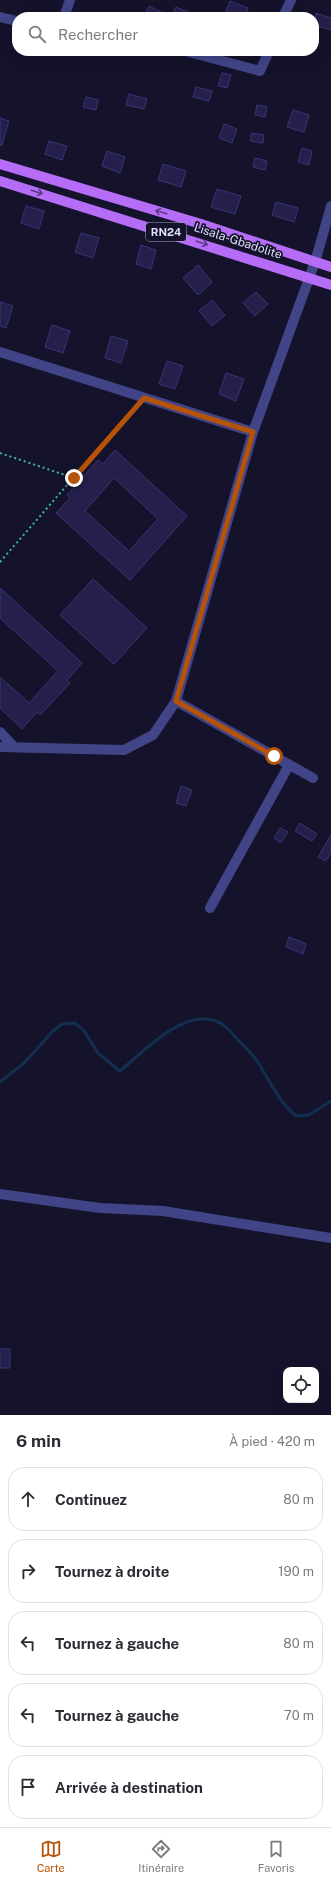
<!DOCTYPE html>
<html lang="fr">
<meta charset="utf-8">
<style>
:root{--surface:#fff;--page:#f2f2f3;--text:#2b2b33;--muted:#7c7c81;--line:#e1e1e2;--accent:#b45309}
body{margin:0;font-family:"Public Sans",sans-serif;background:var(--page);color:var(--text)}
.controls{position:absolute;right:12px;bottom:12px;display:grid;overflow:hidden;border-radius:8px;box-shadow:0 4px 16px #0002}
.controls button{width:36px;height:36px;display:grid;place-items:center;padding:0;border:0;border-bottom:1px solid var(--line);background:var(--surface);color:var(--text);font:20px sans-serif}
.stop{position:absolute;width:12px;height:12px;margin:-9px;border:3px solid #b45309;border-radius:50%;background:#fff}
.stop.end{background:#b45309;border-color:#fff;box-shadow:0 1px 4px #0008}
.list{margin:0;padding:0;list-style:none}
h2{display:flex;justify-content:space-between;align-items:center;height:52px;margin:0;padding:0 16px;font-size:17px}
h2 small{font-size:13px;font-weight:400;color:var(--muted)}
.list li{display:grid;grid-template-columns:26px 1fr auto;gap:12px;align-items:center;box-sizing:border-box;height:64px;margin:0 8px 8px;padding:0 8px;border:1px solid var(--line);border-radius:16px}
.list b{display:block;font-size:15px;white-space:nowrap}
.list em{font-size:13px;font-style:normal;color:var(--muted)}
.icon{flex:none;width:22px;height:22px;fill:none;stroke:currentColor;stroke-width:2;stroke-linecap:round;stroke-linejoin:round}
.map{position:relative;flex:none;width:331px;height:1415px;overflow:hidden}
.search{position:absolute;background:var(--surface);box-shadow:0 4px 16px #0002;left:12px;right:12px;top:12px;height:44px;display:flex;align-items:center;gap:10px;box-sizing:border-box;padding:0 14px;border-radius:16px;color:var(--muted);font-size:15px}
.sheet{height:412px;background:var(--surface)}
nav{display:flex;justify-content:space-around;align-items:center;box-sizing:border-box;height:56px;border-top:1px solid var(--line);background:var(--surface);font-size:11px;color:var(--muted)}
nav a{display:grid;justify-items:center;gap:2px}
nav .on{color:var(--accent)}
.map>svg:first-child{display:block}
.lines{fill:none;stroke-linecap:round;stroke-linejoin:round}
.stream{stroke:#132f4f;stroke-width:3}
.building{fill:#24204b;stroke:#3a3475;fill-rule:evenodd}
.path{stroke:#39b7a3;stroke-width:2;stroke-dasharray:2 3;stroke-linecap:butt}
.minor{stroke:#414587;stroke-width:10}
.major{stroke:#b56cf7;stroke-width:10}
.oneway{stroke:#5d3b87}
.route{stroke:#b45309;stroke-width:5}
.labels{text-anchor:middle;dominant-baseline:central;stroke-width:3.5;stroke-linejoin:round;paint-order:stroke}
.shield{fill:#15132b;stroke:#a2a2be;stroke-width:1}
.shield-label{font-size:11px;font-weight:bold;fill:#dfdffd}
.street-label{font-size:12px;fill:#dfdffd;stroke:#15132b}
</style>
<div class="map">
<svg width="331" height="1415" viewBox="0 0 331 1415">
<rect width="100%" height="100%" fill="#15132b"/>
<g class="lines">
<path class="stream" d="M0,1082L25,1062L52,1032L62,1024L75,1023L84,1031L98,1053L120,1071C143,1052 184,1008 216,1021C225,1024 231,1032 237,1039C245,1047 253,1054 259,1064C270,1082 280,1103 296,1116L309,1115L331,1101"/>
</g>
<path class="building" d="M230,1L248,8L245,17L226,12Z
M149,6L171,17H144Z
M176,7L200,17H171Z
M316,13L331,18V30L314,25Z
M222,73L231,75L227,88L218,86Z
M196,87L212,91L209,101L193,97Z
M129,94L147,99L144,109L126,105Z
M86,97L98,100L96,110L83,107Z
M257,105L267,107L265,117L255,115Z
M293,110L309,115L304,132L287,127Z
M0,118L9,121L2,145H0Z
M224,124L237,129L232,143L219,138Z
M252,133L264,135L263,143L250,141Z
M49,141L67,146L62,160L45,154Z
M302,148L312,151L309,165L298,162Z
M107,151L125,157L120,173L102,166Z
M255,158L267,161L265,170L253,167Z
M163,164L186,171L181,187L158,180Z
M217,189L241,196L235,214L211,207Z
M276,202L298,208L294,222L272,215Z
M26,206L44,211L39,229L21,223Z
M81,233L99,238L93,258L75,252Z
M141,245L156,250L151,269L136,264Z
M198,265L212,282L198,295L183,278Z
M256,292L268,304L255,316L243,303Z
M212,300L225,315L212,326L199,311Z
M0,302L13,306L6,328L0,326Z
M52,325L70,331L63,353L45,347Z
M111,336L128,341L121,363L105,358Z
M167,361L183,366L175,389L159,384Z
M226,373L244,379L236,401L219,394Z
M115,450L187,516L130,580L56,513L70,498L67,495L98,460L103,464ZM114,478L158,519L129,551L85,511Z
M93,579L147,628L114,664L60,615Z
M0,588L82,663L67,680L70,683L40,715L37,712L22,729L0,708V677L29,703L58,671L0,618Z
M181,786L192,790L186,806L176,803Z
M300,823L317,834L312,841L295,831Z
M280,828L288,832L281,843L274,838Z
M331,835V852L326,861L318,857Z
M289,937L306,944L303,954L286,947Z
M0,1349H10V1368H0Z"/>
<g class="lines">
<path class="path" d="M0,453L74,478
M0,562L137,405"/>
<path class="minor" d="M0,17L17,21
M64,17L70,0
M283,17L291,0
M185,51L260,71L269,51
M0,352L253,432
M176,701L313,778
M0,732L14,747
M0,747L124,750L153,735L176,701L253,432L315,262L331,206
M210,908L289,765
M0,1194L100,1208L163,1211L331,1238"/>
<path class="major" d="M0,164L201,224L331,267
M0,181L331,285"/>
</g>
<defs><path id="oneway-shaft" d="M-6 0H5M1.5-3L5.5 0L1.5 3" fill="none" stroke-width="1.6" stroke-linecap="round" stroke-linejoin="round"/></defs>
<g class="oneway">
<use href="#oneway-shaft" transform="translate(37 192) rotate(17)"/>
<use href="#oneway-shaft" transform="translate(161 212) rotate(-163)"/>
<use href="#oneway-shaft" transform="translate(202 243) rotate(18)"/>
</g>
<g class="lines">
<path class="route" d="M74,478L144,398L253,432L176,701L274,756"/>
</g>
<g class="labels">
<rect class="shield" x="146" y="223" width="40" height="18" rx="3"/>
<g class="shield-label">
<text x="166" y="232">RN24</text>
</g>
<g class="street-label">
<text transform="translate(238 241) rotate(18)">Lisala-Gbadolite</text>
</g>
</g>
</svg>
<div class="controls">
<button><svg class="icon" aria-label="locate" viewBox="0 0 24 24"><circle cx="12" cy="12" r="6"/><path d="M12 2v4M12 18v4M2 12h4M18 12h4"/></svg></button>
</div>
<div class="stop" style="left:274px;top:756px"></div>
<div class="stop end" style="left:74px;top:478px"></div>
<div class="search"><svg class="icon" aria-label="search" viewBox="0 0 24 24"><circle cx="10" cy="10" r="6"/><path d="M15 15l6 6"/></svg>Rechercher</div>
</div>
<section class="sheet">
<h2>6 min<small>À pied · 420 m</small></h2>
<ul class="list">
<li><svg class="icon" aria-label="ahead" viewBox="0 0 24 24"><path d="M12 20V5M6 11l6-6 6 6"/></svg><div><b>Continuez</b></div><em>80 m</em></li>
<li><svg class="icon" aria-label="right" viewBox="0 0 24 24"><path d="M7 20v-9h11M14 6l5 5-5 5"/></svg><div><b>Tournez à droite</b></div><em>190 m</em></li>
<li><svg class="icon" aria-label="left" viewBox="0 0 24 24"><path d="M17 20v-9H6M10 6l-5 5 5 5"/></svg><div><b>Tournez à gauche</b></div><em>80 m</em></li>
<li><svg class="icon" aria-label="left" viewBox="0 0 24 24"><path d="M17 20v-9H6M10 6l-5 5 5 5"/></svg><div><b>Tournez à gauche</b></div><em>70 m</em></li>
<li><svg class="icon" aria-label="arrive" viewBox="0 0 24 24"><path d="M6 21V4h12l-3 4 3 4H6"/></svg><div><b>Arrivée à destination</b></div></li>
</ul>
</section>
<nav>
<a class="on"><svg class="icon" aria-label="map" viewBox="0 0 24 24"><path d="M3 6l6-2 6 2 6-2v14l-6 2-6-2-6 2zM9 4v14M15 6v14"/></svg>Carte</a>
<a><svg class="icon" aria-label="directions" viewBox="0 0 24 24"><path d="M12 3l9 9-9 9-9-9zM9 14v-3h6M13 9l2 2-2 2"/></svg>Itinéraire</a>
<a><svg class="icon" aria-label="saved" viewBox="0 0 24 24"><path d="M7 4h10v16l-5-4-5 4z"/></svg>Favoris</a>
</nav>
